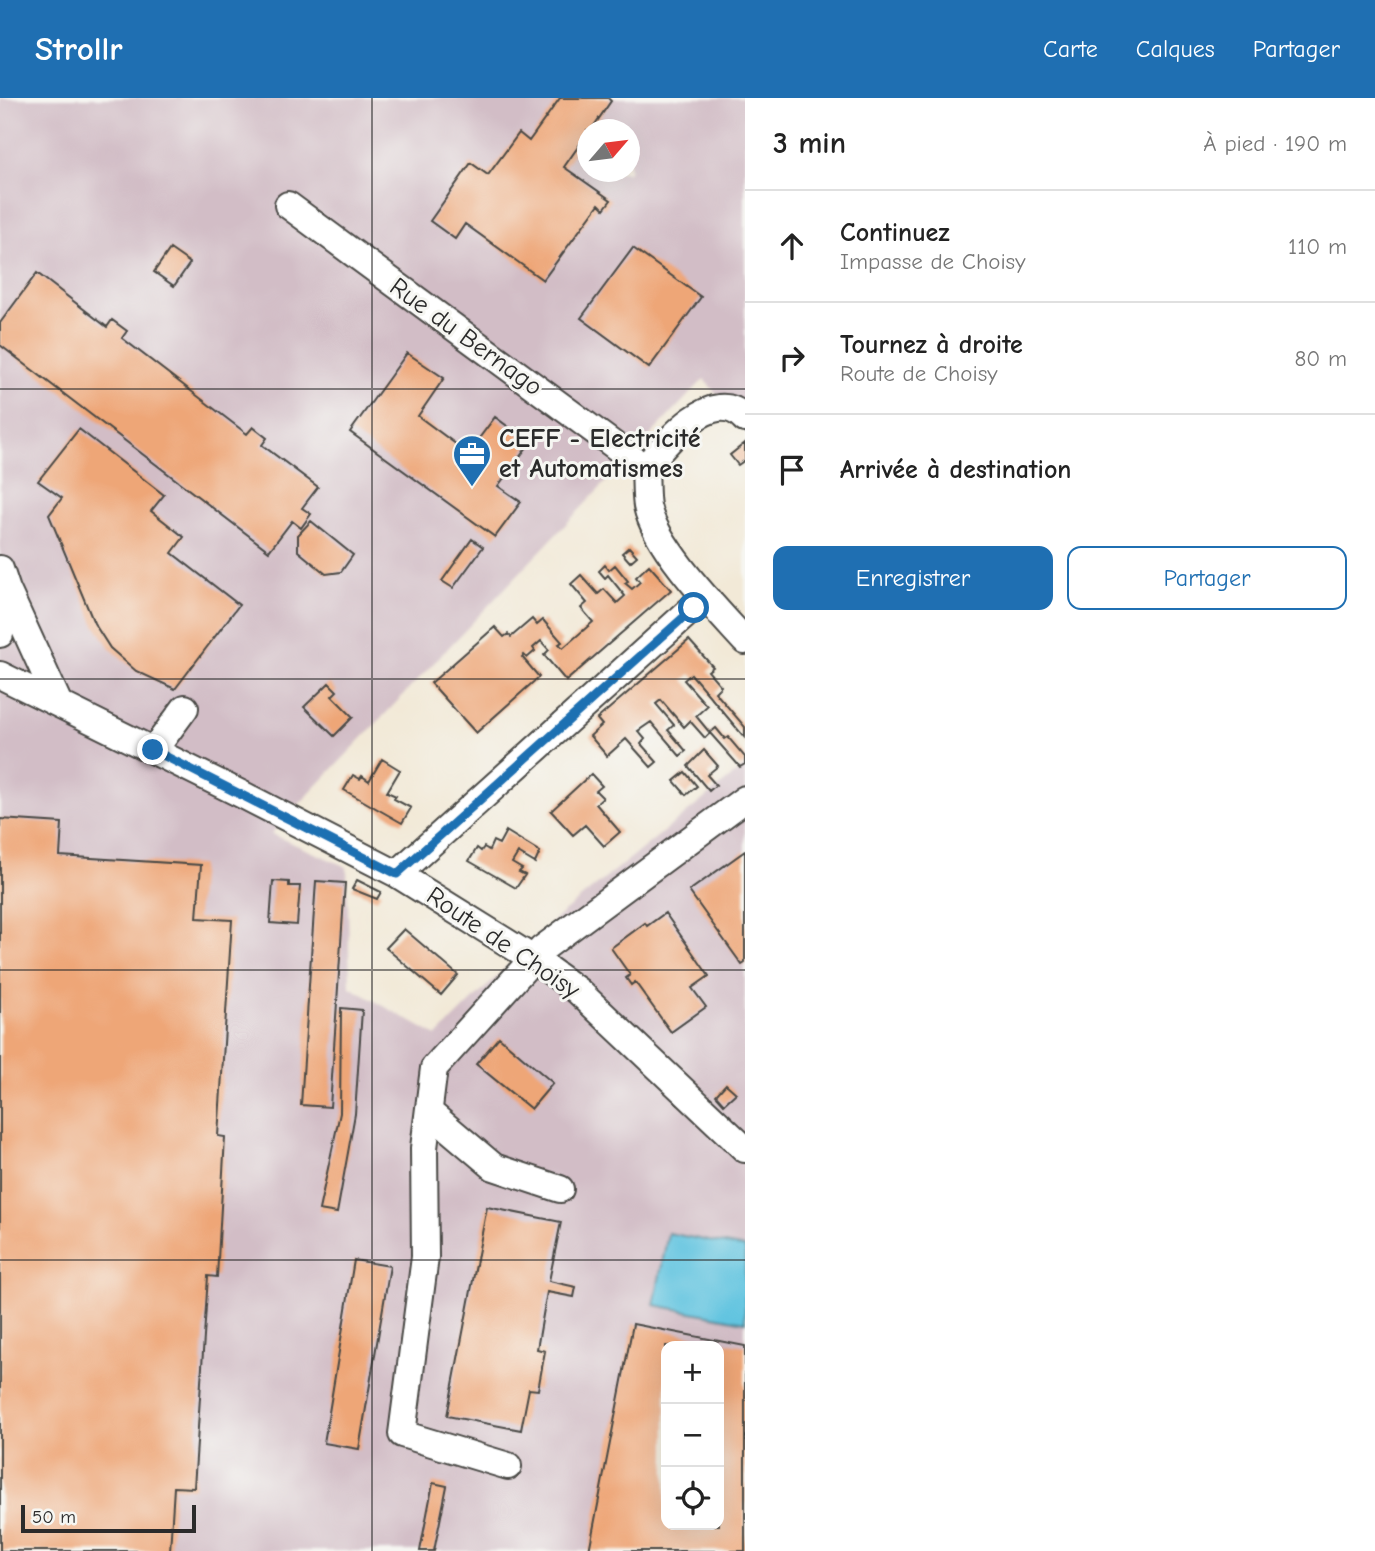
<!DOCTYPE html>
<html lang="fr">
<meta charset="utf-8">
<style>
:root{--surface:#fff;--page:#f2f2f2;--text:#222;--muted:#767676;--line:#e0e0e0;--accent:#1f6fb2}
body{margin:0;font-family:"Comic Neue",sans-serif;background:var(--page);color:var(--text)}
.controls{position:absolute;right:21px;bottom:21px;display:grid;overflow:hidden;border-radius:14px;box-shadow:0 7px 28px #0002}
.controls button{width:63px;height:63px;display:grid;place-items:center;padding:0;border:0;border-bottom:2px solid var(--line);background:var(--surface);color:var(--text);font:35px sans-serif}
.compass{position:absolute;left:577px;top:21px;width:63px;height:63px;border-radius:50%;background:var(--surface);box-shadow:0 7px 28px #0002;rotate:62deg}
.scale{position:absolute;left:21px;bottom:18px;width:175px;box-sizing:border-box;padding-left:7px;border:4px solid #2b2b2b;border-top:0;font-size:19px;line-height:24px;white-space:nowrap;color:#2b2b2b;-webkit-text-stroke:5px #f6f6f2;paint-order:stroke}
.stop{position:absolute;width:21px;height:21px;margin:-16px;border:5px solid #1f6fb2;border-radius:50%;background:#fff}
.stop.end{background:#1f6fb2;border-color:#fff;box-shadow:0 2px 7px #0008}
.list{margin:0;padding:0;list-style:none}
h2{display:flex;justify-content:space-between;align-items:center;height:91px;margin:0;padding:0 28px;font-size:30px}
h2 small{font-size:23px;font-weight:400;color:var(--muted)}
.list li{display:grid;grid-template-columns:46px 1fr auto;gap:21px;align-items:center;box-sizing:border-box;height:112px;padding:0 28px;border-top:2px solid var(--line)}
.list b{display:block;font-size:26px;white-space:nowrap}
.list p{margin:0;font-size:23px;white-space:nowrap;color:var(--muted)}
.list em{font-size:23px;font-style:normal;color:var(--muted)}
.actions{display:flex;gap:14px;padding:21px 28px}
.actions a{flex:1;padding:16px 0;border:2px solid var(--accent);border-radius:14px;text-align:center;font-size:24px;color:var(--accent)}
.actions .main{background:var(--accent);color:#fff}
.icon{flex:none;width:38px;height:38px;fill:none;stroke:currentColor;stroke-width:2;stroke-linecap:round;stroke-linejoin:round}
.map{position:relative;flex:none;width:745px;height:1453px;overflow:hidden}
header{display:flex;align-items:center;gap:42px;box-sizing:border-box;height:98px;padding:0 35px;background:var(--accent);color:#fff}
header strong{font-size:33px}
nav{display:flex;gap:38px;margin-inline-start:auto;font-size:24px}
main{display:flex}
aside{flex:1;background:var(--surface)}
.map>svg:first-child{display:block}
.industrial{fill:#d2bdc6;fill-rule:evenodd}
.water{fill:#62c4e0;stroke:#467886;stroke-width:2}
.building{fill:#eea677;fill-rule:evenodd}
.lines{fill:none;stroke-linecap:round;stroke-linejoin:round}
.minor-casing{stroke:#494845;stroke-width:30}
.minor{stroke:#fff;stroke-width:26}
.route{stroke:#1f6fb2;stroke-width:9}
.grid{fill:none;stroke:#2b2b2b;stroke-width:2;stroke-opacity:0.55}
.labels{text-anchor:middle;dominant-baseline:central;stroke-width:6;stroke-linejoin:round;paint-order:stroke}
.street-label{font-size:26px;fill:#2b2b2b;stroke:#f6f6f2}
.poi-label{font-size:26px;font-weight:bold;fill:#2b2b2b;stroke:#f6f6f2;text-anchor:start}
</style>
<header>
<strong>Strollr</strong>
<nav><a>Carte</a><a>Calques</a><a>Partager</a></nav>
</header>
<main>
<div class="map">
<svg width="745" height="1453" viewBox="0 0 745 1453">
<rect width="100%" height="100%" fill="#f6f6f2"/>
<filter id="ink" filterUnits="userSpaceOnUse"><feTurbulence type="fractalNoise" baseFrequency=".0143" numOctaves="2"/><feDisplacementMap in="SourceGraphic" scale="14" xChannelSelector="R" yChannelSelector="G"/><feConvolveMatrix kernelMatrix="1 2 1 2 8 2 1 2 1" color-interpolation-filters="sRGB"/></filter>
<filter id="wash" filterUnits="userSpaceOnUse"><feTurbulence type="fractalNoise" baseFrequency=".00686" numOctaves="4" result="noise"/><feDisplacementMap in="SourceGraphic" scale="28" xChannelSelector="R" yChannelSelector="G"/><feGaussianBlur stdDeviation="1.57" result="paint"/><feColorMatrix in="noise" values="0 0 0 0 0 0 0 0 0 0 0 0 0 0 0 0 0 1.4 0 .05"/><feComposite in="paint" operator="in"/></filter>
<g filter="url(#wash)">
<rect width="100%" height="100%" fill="#f2e9d7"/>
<path class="industrial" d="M0,0H745V331L704,281L271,736L347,769L350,889L437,938L555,821L745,668V1453H0ZM587,32H629V74H587ZM666,1248H719V1427H666Z"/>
<path class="water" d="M668,1135L745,1150V1224L654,1207Z"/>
<g id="blocks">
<path class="building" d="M560,0H608L611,3L591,32H587V36L564,69L611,102L604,111L599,106L543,182L465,126L455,141L430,123L471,65L488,77L519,35L529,43Z
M633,150L701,199L649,270L581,220Z
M170,151L190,165L174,188L154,174Z
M37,175L107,229L112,222L127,233L122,240L247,336L253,329L267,340L262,347L318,389L302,410L311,416L301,430L292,423L269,453L0,247V225Z
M407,255L444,280L418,318L468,355L495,319L530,345L498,388L521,404L495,439L350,334Z
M79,331L164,397L151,413L184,439L172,455L239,507L175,591L136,573L110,550L94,525L49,417L62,400L38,383Z
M745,345V362L738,367L730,357Z
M311,423L353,457L341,474L326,476L298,453V437Z
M472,441L483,449L453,490L442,483Z
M629,449L637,458L630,464L622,455Z
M605,467L609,472L615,467L628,483L625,485L632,491L640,484L636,479L649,467L671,492L566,583L544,557L549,552L541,543L533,550L535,553L527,560L524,557L522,559L539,579L476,635L431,585L495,529L504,539L508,536L511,539L532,521L537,527L543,522L562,544L559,546L563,550L593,524L581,510L587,505L571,486L581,477L598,496L604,491L617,505L625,498L608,477L605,480L599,473Z
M689,542L713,569L708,573L721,588L715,594L745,629V640L691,576L684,582L707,608L696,618L710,635L705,640L690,623L684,629L661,602L656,606L674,627L668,632L686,653L680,658L651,624L638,633L645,641L641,646L657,664L651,669L626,641L607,658L590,638L602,627L597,621Z
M329,585L337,593L332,598L353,619L334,638L304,609Z
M716,630L725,641L728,639L745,659V666L740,669L710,635Z
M704,652L718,668L707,677L716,687L709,693L688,668Z
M382,661L400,672L387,694L396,698L394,701L411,710L402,725L344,692L353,677L360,681L362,678L369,683Z
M685,674L697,688L686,697L674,683Z
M591,676L602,688L596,693L603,700L596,706L620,734L604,748L585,727L573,737L551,713Z
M0,721L62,725L60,758L201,767L197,820L232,822L218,1038L225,1039L217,1179L208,1178L194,1390L174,1389L170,1453H0Z
M506,733L540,754L535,765L518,755L512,765L522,771L519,774L525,777L516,790L469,763L477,750L481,753L484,749L489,752L493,743L499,746Z
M745,753V865L742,867L689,793Z
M357,782L381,794L377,801L352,791Z
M273,783L289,784V788H300L297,827L270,825Z
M316,783L345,785L330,1009L301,1007Z
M665,815L709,878L692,890L706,909L671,934L635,884L631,887L626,880L630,877L611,850L645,825L647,828Z
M404,831L458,877L441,897L386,850Z
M341,910L362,912L355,1016L337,1115L319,1112L340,1015Z
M499,939L553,985L531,1011L476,966Z
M726,986L736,995L724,1006L716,997Z
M487,1109L561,1124L549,1183L576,1189L574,1199L547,1194L537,1251L545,1253L538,1292L529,1291L521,1332L447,1318Z
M354,1162L390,1168L359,1351L324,1345Z
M633,1226L745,1248V1453H589ZM666,1248H719V1427H666Z
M433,1385L447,1388L434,1453H420Z"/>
</g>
</g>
<g filter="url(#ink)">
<use href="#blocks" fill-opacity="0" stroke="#494845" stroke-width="2"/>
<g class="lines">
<defs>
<path id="minor" d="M288,107L645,370C646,383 645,396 647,408C656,450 716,511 745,543
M645,370C663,348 714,284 745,321
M0,471L7,492L0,536
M7,492L59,606
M0,577L243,697L397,776L535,862L578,893L745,1051
M154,652L185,610
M397,776L705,499
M429,1014L494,1069L560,1091
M508,1368L402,1336L425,1159L424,1050L434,970L542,851L745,701"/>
</defs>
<use href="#minor" class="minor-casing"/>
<use href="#minor" class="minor"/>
</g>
</g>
<g class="lines" filter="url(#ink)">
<path class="route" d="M153,652L397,776L694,510"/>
</g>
<path class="grid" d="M372,0V1453M0,291H745M0,581H745M0,872H745M0,1162H745"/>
<defs>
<symbol id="office-pin" viewBox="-11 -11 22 30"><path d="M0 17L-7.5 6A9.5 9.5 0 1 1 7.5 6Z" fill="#1f6fb2" stroke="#f6f6f2"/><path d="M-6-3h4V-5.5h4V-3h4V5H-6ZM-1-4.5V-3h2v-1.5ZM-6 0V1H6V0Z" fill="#fff"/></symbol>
</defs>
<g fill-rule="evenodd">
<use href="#office-pin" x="450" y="334" width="44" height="60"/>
</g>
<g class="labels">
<g class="street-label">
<text transform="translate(466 239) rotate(36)">Rue du Bernago</text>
<text transform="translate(503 845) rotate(34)">Route de Choisy</text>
</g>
<g class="poi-label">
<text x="499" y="341">CEFF - Electricité<tspan x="499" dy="30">et Automatismes</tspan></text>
</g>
</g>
</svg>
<div class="controls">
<button>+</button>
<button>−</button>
<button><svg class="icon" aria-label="locate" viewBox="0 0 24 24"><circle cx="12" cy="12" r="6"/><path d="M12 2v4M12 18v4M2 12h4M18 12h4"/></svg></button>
</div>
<svg class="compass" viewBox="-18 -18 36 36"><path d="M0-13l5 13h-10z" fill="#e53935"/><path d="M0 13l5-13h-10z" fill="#767676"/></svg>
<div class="scale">50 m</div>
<div class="stop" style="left:694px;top:510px"></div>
<div class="stop end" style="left:153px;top:652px"></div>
</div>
<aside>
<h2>3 min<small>À pied · 190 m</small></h2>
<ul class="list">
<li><svg class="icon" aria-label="ahead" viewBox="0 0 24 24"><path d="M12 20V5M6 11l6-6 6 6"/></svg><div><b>Continuez</b><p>Impasse de Choisy</p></div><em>110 m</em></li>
<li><svg class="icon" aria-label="right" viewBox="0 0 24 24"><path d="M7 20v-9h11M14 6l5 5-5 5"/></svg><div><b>Tournez à droite</b><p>Route de Choisy</p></div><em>80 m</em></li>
<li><svg class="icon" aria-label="arrive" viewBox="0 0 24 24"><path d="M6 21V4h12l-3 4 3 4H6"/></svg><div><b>Arrivée à destination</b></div></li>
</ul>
<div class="actions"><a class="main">Enregistrer</a><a>Partager</a></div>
</aside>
</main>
